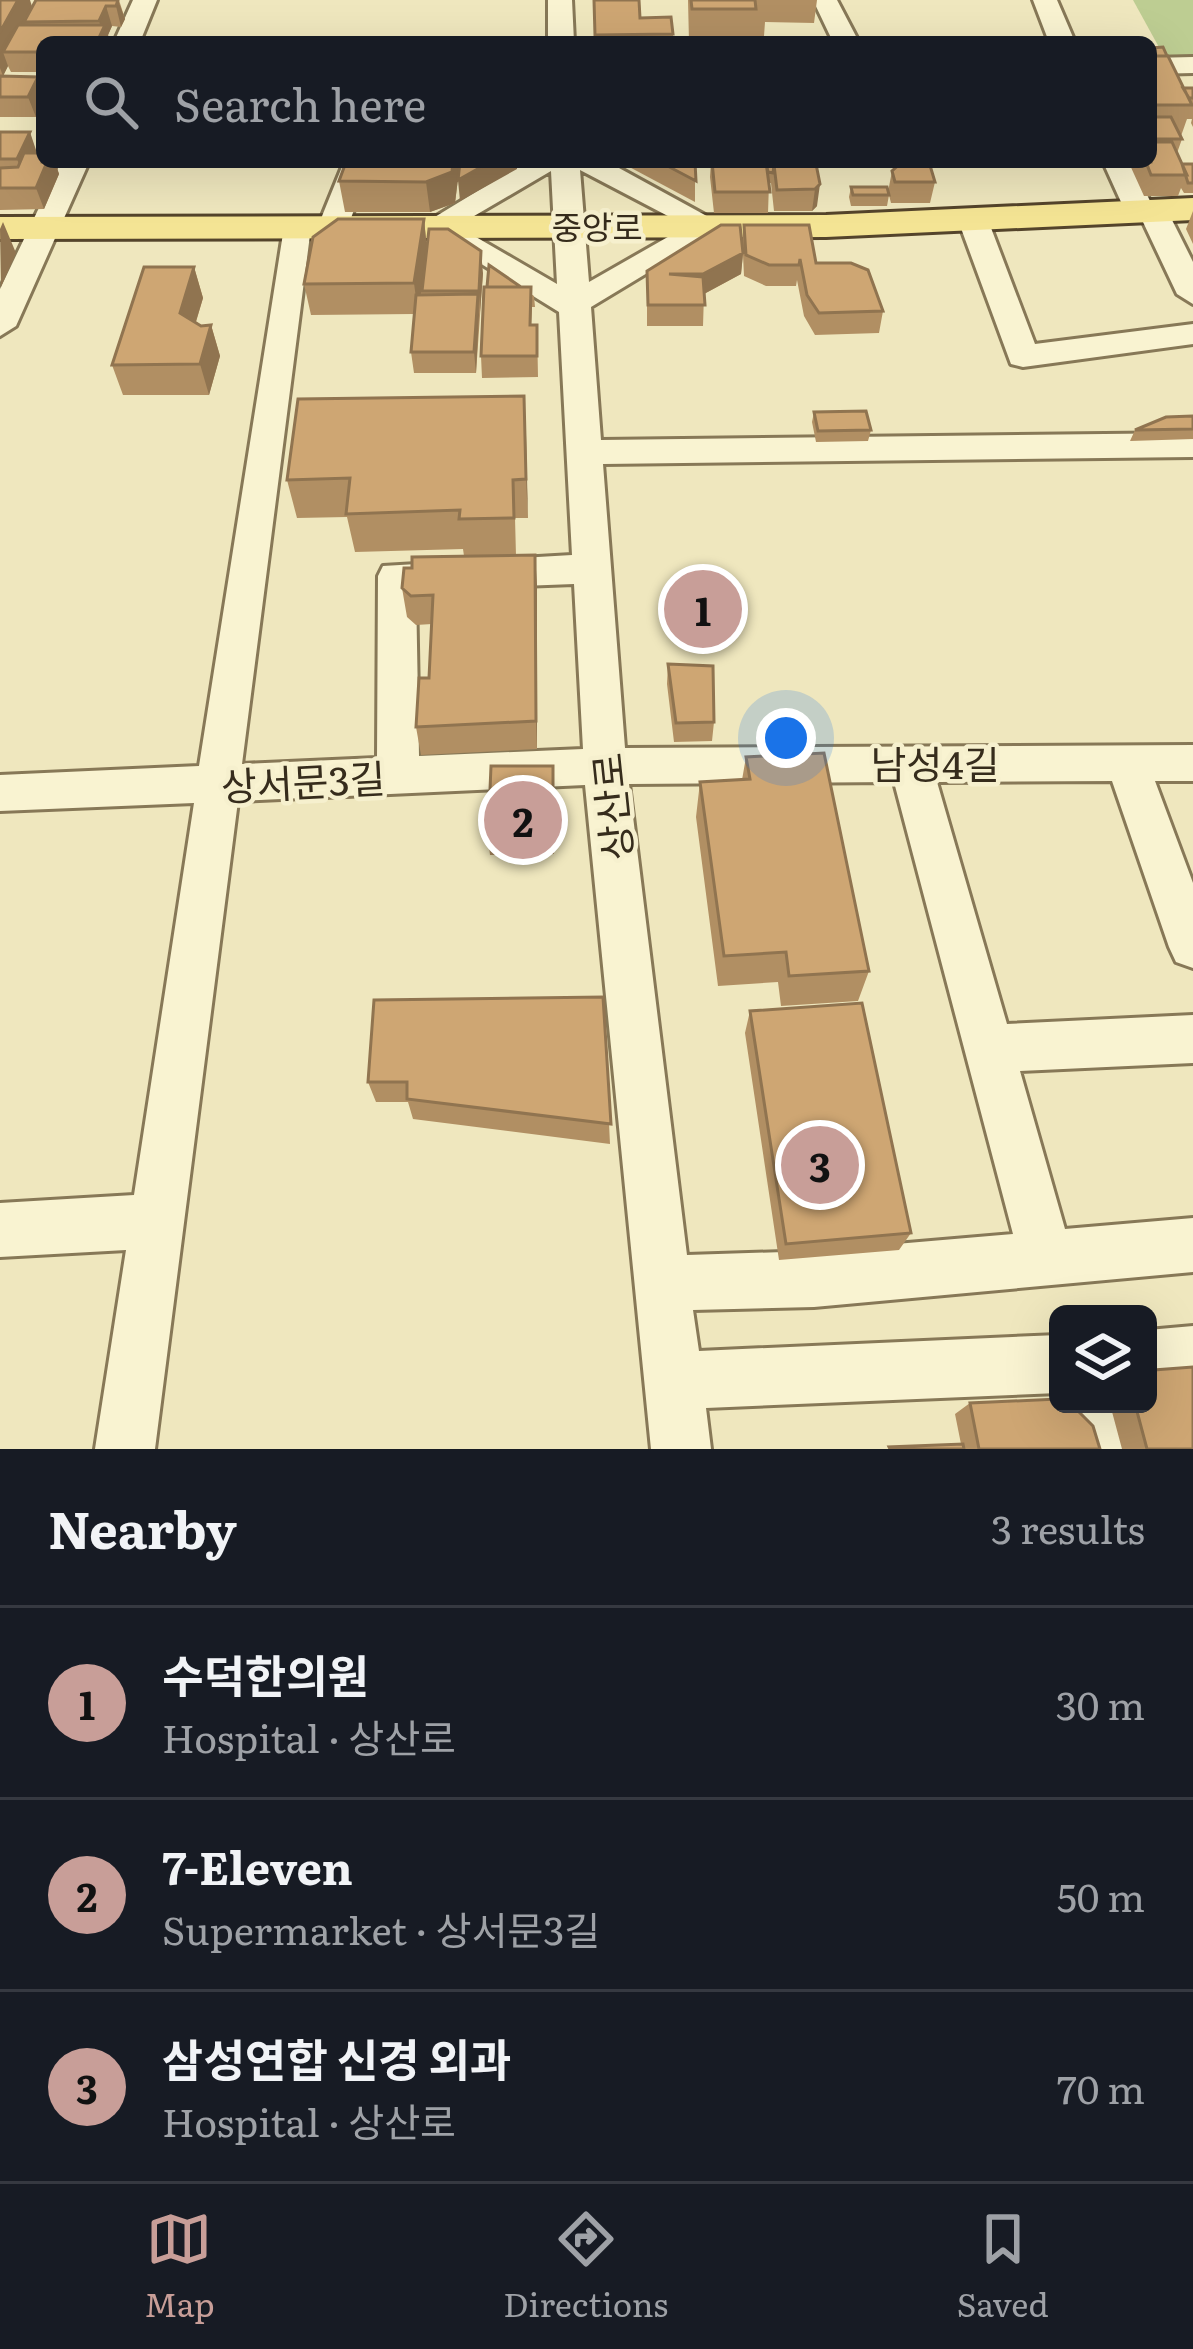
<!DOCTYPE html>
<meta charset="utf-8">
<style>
:root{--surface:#171b24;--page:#242831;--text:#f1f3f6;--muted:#9ea1a6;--line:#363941;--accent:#c89e98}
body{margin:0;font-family:Literata,"Noto Sans KR",serif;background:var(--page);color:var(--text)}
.controls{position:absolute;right:36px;bottom:36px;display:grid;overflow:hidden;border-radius:18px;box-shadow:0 12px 48px #0002}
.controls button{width:108px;height:108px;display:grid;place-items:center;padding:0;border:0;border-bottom:3px solid var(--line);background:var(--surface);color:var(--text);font:60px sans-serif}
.you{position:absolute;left:786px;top:738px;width:42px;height:42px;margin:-30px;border:9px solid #fff;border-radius:50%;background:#1a73e8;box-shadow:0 0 0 18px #1a73e833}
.badge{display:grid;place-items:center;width:78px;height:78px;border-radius:50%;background:var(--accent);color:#111;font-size:39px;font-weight:700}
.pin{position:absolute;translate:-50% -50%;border:6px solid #fff;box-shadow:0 3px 12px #0006}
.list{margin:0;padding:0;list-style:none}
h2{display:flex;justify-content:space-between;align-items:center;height:156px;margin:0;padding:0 48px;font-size:51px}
h2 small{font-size:39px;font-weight:400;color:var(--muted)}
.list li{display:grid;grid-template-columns:78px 1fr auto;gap:36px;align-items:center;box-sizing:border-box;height:192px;padding:0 48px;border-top:3px solid var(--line)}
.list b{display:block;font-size:45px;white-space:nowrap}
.list p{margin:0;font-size:39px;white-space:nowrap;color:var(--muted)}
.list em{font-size:39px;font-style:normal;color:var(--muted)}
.icon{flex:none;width:66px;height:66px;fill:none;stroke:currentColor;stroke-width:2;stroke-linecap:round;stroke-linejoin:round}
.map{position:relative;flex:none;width:1193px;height:1449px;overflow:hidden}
.search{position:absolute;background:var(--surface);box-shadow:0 12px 48px #0002;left:36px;right:36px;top:36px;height:132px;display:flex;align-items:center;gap:30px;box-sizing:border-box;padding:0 42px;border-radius:18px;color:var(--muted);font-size:45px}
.sheet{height:732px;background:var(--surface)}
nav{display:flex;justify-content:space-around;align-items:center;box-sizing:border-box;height:168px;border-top:3px solid var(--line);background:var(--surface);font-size:33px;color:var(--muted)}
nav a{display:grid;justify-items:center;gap:6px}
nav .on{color:var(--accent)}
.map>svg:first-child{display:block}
.green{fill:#bdcd92}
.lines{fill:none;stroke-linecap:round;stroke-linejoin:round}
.minor-casing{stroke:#877857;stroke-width:6}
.major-casing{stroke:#54442b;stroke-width:6}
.minor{fill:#f9f3d1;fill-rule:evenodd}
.major{fill:#f4e494;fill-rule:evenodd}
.wall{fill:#b18f63}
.shaded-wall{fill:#907450}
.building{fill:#cea673;stroke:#907450;stroke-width:3}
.labels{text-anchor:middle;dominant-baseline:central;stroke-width:9;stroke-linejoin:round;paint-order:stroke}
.far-street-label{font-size:33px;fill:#362c1c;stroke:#f6f0ce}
.street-label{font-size:39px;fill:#362c1c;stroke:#f6f0ce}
</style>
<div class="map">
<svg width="1193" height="1449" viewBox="0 0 1193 1449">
<rect width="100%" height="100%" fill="#efe7be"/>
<path class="green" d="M1133,0H1193V60H1166Z"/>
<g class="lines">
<defs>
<path id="minor" d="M133,0H157L140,42H114Z
M548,0H572L574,42H548Z
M813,0H837L859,42H833Z
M1033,0H1057L1075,42H1049Z
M1193,57V73L1151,74V58Z
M61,162H89L16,326L0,336V289Z
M344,162H372L348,226L333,235L318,226Z
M525,162H608L725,226L591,307L601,440L1193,433V457L603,464L625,748L1193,745V781H1155L1193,883V968L1176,962L1169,947L1112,781L937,782L1007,1024L1193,1015V1063L1020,1071L1065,1229L1193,1218V1272L814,1307L693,1310L699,1351L1058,1335V1404H1111L1123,1449H1063L1053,1404L1058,1393L706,1408L711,1449H651L585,785L238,801L155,1449H95L126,1250L0,1257V1203L134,1195L194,803L0,811V775L199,766L285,221H307L311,227L242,764L377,758L378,576L383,566L572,555L559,312L420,226ZM580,170L687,226L589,282ZM551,171L557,284L457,226ZM574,584L583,749L419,756L416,590ZM894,782L1013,1234L814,1251L687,1255L629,784Z
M1103,162H1131L1151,203L1164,206L1168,212L1193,262V304L1177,294L1143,222L1130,219L1126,213Z
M973,211L988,220L1035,344L1193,324V344L1023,367L1011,364L958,220Z
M1193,1326V1382L1148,1386V1330Z"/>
<path id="major" d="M1193,198V220L826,237L0,239V217L826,215Z"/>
</defs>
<use href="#minor" class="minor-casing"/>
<use href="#major" class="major-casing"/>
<use href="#minor" class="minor"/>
<use href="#major" class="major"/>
</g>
<path class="wall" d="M0,0L32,7L119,0L125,19L121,27L112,26L108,35L110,42H42V72H11L8,66L3,76L38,77L36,117H0Z
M593,0L640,18L673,34V42H595Z
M688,0H817L814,23L765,22L764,36H753L752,42H689Z
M1151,48L1184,88H1193V127L1191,123L1192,119H1187L1181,136L1182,139L1177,153L1182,164H1193V193H1184L1181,188L1178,196H1144L1129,163L1151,162Z
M0,132L37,153L42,162H55L59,174L44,209L0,210Z
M460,162L455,203L430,212H345L339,181Z
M620,162H695V202Z
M711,162H787L788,165L816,164L817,206L812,211H774L771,183H769L768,213H714L710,177Z
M892,171L935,182L930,203H891L889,195L887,206H851L849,197L851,187L888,192Z
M1193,211V244L1186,229Z
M424,219L427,249L483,273L476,373H414L411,352L414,314L311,315L304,284Z
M744,225L816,263L883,311L879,333L815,335L804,316L797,280L796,286H766L744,276L743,255L741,274L704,294L703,326H647V271L742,246Z
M194,267L203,298L196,322L201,326L211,325L220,356L209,395H123L112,365Z
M521,287L534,296L535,307H532L531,325H537L538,377L482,378L481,356Z
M524,396L528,518H515L516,556L537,585V749L421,755L416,727L429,678L432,624L416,625L407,617L402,588L412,568L464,556L463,549L355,552L347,517L297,518L287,480Z
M814,412L871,430L868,441L816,442L812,422Z
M1193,416V439L1130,441L1135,430Z
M668,664L714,722L712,741L674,742L667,684Z
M746,757L869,971L858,1001L781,1006L778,982L718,986L696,817L700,782L742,780Z
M554,784V854L490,855L488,837Z
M603,997L610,1144L413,1119L408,1102H376L368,1082Z
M750,1011L911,1233L899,1250L779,1260L745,1033Z
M1154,1370L1193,1449H1122L1111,1408L1114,1404H1148V1373Z
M970,1403L1100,1449H887L961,1444L955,1414Z"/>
<path class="shaded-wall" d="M18,0H30L35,16L24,22L27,32L3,52L8,66L3,76L0,68V32Z
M118,0L125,19L121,27L116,6Z
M106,6L112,26L108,35L110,42H97L102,32L99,21Z
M38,77L42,87V105L36,117L28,97Z
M30,132L37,153L25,180L17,159Z
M47,162H55L59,174L44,209L36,188Z
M453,162H460L455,203L430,212L426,182Z
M490,162H517V169L460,201L458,180Z
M820,184L817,206L812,211L815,189Z
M424,219L427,250L418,314L414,283Z
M3,222L16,253L1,287L0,229Z
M481,251L483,273L480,312L479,291Z
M743,253L741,274L702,295L703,274Z
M194,267L203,298L189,344L180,313Z
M478,294L479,315L476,373L474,352Z
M211,325L220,356L209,395L200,364Z
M524,396L526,435L528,518L526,479Z
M535,555L537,585V749L536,721Z"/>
<path class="building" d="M0,0H18L0,32Z
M36,0H118L116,6H106L99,21L24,22Z
M594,0H639L640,18L671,17L673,34L595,35Z
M691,0H755L756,9H692Z
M18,25H105L97,42H42V52H3Z
M1163,47L1167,56H1151V48Z
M1151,56H1168L1192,105H1151Z
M0,76L38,77L28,97H0Z
M1183,88H1193V98H1189Z
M1151,117H1171L1182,139H1151Z
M0,132H30L17,159H0Z
M1151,142H1172L1187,175H1151L1146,162H1151Z
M24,153H42V162H47L36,188H0V168L18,167Z
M346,162H453L452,172L426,182L339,181Z
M460,162H490L458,180Z
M660,162H695L696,181Z
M712,162H766L770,192H715Z
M766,162H787L788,165H774L773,173L768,172Z
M902,162H929L935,182H895L892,171Z
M816,164L820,184L815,189L777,190L774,165Z
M1182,164H1193V183H1188Z
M851,187H887L889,195H853Z
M338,219H424L414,283L304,284L313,237Z
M721,225H740L743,253L703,274H669L703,277L705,305H648L647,271Z
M744,225H809L816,263H851L868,270L883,311L819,313L807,295L800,259L799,265H769L746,255Z
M429,229H448L481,251L479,291H422Z
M489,265L521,287H487Z
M144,267H194L180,313L201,326L211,325L200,364L112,365Z
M484,287H531L530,325H537V356H481Z
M478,294L474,352H411L416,295Z
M524,396L526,479L513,480L514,518L459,519L460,510L346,514L350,478L287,480L298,399Z
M866,411L871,430L818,431L814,412Z
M1193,416V429L1135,430L1166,417Z
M535,555L536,721L416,727L419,678H429L433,595L411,596L402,588L404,568H412V557Z
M668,664L713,666L714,722L676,723Z
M824,753L869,971L789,976L786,952L724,956L700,782L750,779L746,757Z
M491,766H553V836L488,837Z
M603,997L611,1124L407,1099V1082H368L374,1000Z
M862,1003L911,1233L786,1244L750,1011Z
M1193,1367V1449H1147L1135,1404H1148V1378L1154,1370Z
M1058,1399V1404H1071L1093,1426L1100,1449H979L970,1403Z
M963,1444L964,1449H890L889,1447Z"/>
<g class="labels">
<g class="far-street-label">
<text x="597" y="225">중앙로</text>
</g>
<g class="street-label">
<text x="935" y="762">남성4길</text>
<text transform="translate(303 780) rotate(-3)">상서문3길</text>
<text transform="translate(610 807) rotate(-96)">상산로</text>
</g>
</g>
</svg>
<div class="controls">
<button><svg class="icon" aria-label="layers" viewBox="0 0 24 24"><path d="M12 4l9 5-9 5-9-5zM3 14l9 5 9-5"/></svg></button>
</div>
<div class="you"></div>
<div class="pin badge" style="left:703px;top:609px">1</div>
<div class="pin badge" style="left:523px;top:820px">2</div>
<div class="pin badge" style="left:820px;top:1165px">3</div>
<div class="search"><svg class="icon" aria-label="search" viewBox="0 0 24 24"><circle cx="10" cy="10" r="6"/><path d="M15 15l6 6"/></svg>Search here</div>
</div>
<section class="sheet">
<h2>Nearby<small>3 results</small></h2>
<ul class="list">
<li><span class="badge">1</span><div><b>수덕한의원</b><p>Hospital · 상산로</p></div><em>30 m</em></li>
<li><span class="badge">2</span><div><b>7-Eleven</b><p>Supermarket · 상서문3길</p></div><em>50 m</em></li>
<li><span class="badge">3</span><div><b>삼성연합 신경 외과</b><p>Hospital · 상산로</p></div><em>70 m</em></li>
</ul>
</section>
<nav>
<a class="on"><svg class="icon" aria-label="map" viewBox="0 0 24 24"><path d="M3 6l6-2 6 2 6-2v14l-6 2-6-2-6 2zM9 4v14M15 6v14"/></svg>Map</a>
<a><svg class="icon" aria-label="directions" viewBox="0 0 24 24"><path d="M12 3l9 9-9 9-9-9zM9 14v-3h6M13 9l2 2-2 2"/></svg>Directions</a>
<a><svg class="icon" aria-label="saved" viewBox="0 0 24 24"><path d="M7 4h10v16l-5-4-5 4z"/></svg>Saved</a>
</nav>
